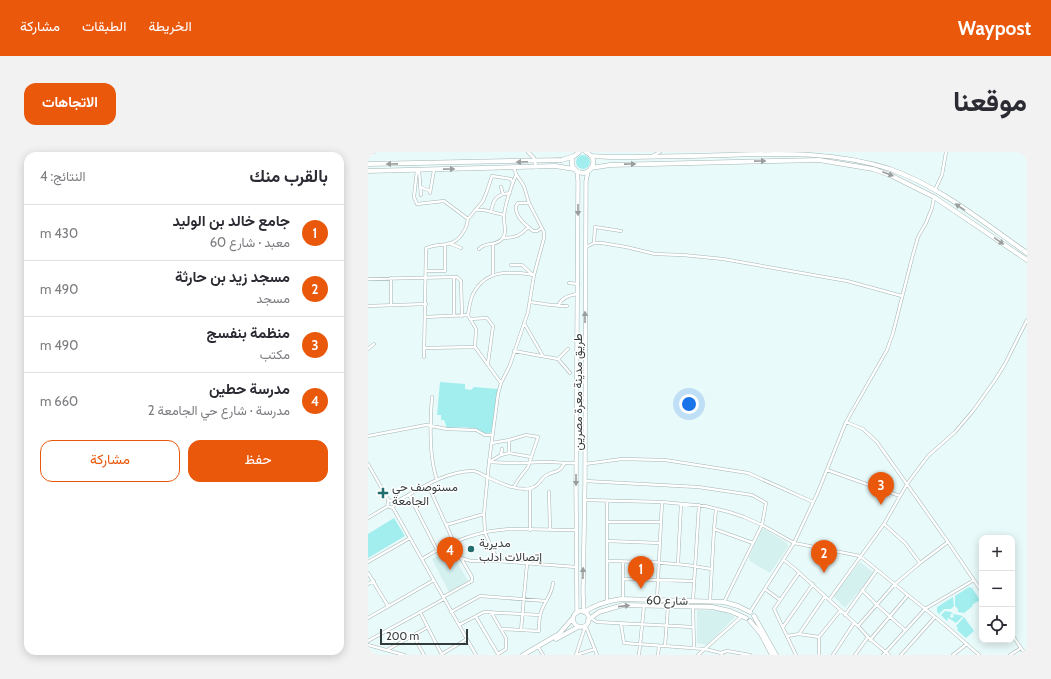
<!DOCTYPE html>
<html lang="ar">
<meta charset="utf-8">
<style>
:root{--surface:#fff;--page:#f2f2f3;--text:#2b2b33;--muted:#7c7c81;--line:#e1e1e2;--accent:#ea580c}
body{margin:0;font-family:Cabin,Vazirmatn,sans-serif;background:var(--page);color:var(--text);direction:rtl}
.controls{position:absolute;right:12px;bottom:12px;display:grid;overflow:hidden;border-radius:8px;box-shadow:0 2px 10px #0003}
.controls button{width:36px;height:36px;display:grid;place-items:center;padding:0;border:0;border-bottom:1px solid var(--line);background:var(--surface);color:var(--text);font:20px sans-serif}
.scale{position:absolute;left:12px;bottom:10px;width:88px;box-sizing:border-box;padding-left:4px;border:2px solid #343b3b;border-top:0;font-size:11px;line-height:14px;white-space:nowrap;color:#343b3b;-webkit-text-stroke:3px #fff;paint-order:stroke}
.you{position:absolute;left:321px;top:252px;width:14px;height:14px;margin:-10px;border:3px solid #fff;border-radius:50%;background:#1a73e8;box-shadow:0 0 0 6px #1a73e833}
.badge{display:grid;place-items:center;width:26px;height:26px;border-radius:50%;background:var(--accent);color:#fff;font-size:13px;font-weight:700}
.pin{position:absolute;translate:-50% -33px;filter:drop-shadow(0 1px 2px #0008)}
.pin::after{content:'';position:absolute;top:21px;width:14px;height:12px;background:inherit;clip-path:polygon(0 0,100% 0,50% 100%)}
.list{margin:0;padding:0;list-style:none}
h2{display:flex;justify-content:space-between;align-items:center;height:52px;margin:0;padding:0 16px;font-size:17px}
h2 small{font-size:13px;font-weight:400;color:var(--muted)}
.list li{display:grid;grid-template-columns:26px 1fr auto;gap:12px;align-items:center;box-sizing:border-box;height:56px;padding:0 16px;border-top:1px solid var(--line)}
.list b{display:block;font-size:15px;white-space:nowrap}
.list p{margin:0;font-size:13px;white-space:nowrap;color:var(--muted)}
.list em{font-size:13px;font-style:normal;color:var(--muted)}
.actions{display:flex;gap:8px;padding:12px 16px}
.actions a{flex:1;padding:9px 0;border:1px solid var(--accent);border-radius:12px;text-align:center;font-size:14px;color:var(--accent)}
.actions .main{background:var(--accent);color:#fff}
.icon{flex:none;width:22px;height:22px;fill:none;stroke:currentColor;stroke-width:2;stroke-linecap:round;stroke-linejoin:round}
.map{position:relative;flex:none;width:659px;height:503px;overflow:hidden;direction:ltr;border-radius:12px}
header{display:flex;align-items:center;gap:24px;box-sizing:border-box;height:56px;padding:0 20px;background:var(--accent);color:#fff}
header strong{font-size:19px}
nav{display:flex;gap:22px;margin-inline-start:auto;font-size:14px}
.intro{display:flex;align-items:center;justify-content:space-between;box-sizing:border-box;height:96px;padding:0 24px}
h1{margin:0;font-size:28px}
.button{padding:10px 18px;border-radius:12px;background:var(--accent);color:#fff;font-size:14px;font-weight:700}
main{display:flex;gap:24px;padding:0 24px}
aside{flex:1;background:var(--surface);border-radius:12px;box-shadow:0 2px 10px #0003}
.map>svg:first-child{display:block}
.built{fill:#d4f0ef}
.green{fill:#a2eeee}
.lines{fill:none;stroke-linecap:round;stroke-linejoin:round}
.minor-casing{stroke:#a4b5b4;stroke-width:3.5}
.tertiary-casing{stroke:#a4b5b4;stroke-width:4}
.secondary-casing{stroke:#a4b5b4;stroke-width:4.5}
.primary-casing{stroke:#a4b5b4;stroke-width:5}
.minor{stroke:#fff;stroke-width:2.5}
.tertiary{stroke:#fff;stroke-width:3}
.secondary{stroke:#fff;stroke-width:3.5}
.primary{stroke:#fff;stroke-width:4}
.oneway{fill:#9a9d9d}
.poi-dot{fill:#226d6e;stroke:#fff;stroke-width:1.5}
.labels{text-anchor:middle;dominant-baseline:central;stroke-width:3;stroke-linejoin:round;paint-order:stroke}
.street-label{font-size:12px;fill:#343b3b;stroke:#fff}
.poi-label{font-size:12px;fill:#343b3b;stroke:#fff;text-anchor:start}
</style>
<header>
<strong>Waypost</strong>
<nav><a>الخريطة</a><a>الطبقات</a><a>مشاركة</a></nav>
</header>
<div class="intro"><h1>موقعنا</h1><a class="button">الاتجاهات</a></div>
<main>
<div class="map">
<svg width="659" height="503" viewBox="0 0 659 503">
<rect width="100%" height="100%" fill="#e9fafa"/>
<path class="built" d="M395,376L419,391L420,395L402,421L382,409L381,405Z
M82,398L100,429L81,440L64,407Z
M492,410L506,421L477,456L465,444Z
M329,458L356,459L367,465L339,493L329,491Z"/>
<path class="green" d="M208 10a7 7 0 1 1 14 0a7 7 0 1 1-14 0Z
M72,230L97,232V237L103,238L106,235L130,237L124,280L117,282C104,274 94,275 79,276L76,268H73V263H69Z
M26,366L37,384L0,406V382Z
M601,435L604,436L612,448V450L610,449L604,453L605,454L596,461L590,460V457L587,454V444Z
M585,445L586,454L583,457H576L571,462L569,460V455Z
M577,459L583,460L585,462H583L582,464L583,466L586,465L585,462L595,464L588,471L579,465L580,467L579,469L573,463Z
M596,465L606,479L598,486L589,478L590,476L588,474Z"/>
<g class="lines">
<defs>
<path id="minor" d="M0,1L6,0
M284,4L292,0
M49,18L46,45L49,52L76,49L100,67C99,71 99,75 96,79C86,97 73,90 58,96L56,205
M51,18L53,43
M52,35L62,39
M133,35L135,42
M567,38L574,23L578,0
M62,41L66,18
M161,51H150L148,54C147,65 157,72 165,79H169L174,76
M107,58H116L136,63
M123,60C125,48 128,42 142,41
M100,67L115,49L119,39L124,24L143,27L145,31
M135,86C146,86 153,84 160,75
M226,91L227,75L253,79
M83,92L93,96
M125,92V123
M218,95L226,91H234L258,95L287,102L315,103L355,107L479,129L534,144
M111,97C118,89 127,95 134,87C140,81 135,71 136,63C138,49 143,35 148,23
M143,113H154L165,123
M58,119H77V93
M86,125V164
M23,126V153
M0,127L89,125L93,129L94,164
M201,131L210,132
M162,150L183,153L199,154
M0,154L58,152
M190,154C193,146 202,143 209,142
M57,165L100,163
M102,167L119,166L125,174L120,211
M156,171L175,204
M56,196L107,195
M0,197L6,192
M146,199L190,207L202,221
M190,207L200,197
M133,231L107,195L108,177L100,163C101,157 102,148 105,142C118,117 142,119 166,123
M64,245C62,270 61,305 69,328
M478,270L495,277L509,290L580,390L614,440
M0,284L58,273L79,277L108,278L117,283H125
M141,288L158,283L170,285L160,315L150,328L146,335
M141,301L163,305
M133,303L134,297
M121,310C142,312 162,310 183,310C191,310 199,312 208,311
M121,310L133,303L141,301V288L124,291
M0,312L21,349
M217,312L254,307L297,308L380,321L445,350
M459,318L532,344
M217,329L330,335L384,343L398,351L394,373L356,450
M60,333L93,406L103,409H130L208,415
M181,340L182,378
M41,343L69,398
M217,348L294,350L337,354L361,360L376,365L394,373L426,391L492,404L578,474L611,503
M19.5 352a3.5 3.5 0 1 1 7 0a3.5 3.5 0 1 1-7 0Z
M26,351C50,338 77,319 105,319C110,319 114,323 119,325C132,331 152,341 166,335C172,332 174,325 179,323C188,318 190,322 196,312
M25,356L108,503
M0,366L20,354
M239,370H293
M78,373L116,362
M346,377L348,357
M162,378V336
M239,389L292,391
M54,407C80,391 112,378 144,377C165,377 187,378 208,378
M416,408L426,416L490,474L501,486L521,503
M130,409L117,381L116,362L121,310L130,242L133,231L142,213L160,160L166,123L176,86V80L161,51L156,34L148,22L146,16
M239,409C274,410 309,410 343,417
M0,410L42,386
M552,411L580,390
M310,412L313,352
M0,421L20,454
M256,427L326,429
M0,432L6,429
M397,437L412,448
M494,438L509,453L537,478
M75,445L104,429V425L93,406
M255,447V410
M289,447L294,350
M325,448L331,353
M461,448L516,372L539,332L560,304L587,280L605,259L627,228L637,212L659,168
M239,449V349
M342,449L346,377L385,391
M325,455L326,496
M52,460L74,503
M83,460L112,444L178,449
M382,460L426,391L450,340L478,270L519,198L525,181L544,106L550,85L558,71L564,56L566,45
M477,463L509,418
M108,465L130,502L138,497V486L123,460
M0,466L66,428
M223,466L229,470L325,475
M219,471L218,475L229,503
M253,472L256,491L337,497L353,501L354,503
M91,473L116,460L172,463
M490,474L527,432L552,411L537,391L516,372
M415,475L445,432
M133,477L171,479C171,474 171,469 172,464C174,452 184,444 185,431
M153,478L159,412
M431,482L451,485
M45,483L56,503
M644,483L658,503
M419,484L431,482L457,444
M502,488L540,443
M0,489L76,447
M0,493L36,503
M297,494L300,454
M171,496L175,503
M19,498L60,475
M353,501L359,499L382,503
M74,502L99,487
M208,503L217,475
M208,503L227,497
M271,503L276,454
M290,503L291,494
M330,503L374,464
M428,503L406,457L431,421
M451,503V485L472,459
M465,503L486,471
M487,503L500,485
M515,503L557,457L606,428
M533,503L567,465
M585,503L599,492
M642,503L653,496"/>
<path id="tertiary" d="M160,0L166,6L168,15"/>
<path id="secondary" d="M216,460L215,440L217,329L218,29L220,19
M209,461L208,336L210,29L209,19"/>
<path id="primary" d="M211,0L204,6V13C214,33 237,10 218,0
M223,4L242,5C282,5 321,4 360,3C417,1 469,0 522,17C573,35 616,71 659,101
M0,12L194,8L206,4
M223,16L242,13L451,8L505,17L522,23L566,45L659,108
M0,19L187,14L206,17
M205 467a8 8 0 1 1 16 0a8 8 0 1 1-16 0Z
M216,460C227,453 239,449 253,447L356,450L370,454L382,460
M386,464L408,503
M220,468L231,460L255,453L344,455L362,459L378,466
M382,469L393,482L404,503
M188,487L210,475
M155,503L191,482L205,466
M658,503H659"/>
</defs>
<use href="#minor" class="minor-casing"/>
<use href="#tertiary" class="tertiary-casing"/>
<use href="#secondary" class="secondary-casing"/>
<use href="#primary" class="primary-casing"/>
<use href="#minor" class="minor"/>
<use href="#tertiary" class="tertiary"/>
<use href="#secondary" class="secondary"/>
<use href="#primary" class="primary"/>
</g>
<defs><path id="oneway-solid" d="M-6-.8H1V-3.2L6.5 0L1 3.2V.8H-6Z"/></defs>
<g class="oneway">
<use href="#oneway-solid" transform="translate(392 9) rotate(-1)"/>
<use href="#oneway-solid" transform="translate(154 10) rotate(178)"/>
<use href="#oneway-solid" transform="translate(24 12) rotate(179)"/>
<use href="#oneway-solid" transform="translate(262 12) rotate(-1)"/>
<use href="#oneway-solid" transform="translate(81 17) rotate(-1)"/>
<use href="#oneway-solid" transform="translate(520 22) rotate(21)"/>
<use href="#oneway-solid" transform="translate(592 55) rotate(-146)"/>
<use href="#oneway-solid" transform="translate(210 58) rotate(90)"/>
<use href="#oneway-solid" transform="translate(631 89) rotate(35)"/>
<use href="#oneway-solid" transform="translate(217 165) rotate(-90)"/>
<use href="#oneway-solid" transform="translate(208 328) rotate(90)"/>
<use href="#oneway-solid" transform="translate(215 421) rotate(-89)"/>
<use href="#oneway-solid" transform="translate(256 454) rotate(-6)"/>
</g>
<g class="poi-dot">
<path d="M13 335h4v4h4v4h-4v4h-4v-4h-4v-4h4z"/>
<circle cx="103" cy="397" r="4"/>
</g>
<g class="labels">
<g class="street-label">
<text transform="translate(209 240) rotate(-90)">طريق مدينة معرة مصرين</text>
<text transform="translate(299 448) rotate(1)">شارع 60</text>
</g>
<g class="poi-label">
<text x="24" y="334">مستوصف حي<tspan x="24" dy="14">الجامعة</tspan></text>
<text x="111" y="390">مديرية<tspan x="111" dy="14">إتصالات ادلب</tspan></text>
</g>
</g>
</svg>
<div class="controls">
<button>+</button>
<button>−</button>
<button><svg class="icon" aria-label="locate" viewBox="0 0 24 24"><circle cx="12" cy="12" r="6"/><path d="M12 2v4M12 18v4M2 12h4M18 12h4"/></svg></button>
</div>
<div class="scale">200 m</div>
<div class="you"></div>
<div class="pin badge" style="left:273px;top:437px">1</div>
<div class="pin badge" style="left:456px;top:421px">2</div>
<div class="pin badge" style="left:513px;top:353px">3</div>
<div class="pin badge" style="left:82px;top:418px">4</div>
</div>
<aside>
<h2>بالقرب منك<small>النتائج: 4</small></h2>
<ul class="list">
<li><span class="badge">1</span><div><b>جامع خالد بن الوليد</b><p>معبد · شارع 60</p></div><em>430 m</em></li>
<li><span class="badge">2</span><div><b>مسجد زيد بن حارثة</b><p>مسجد</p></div><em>490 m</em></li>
<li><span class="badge">3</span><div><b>منظمة بنفسج</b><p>مكتب</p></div><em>490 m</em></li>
<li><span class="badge">4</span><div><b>مدرسة حطين</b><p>مدرسة · شارع حي الجامعة 2</p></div><em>660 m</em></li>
</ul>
<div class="actions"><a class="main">حفظ</a><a>مشاركة</a></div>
</aside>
</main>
